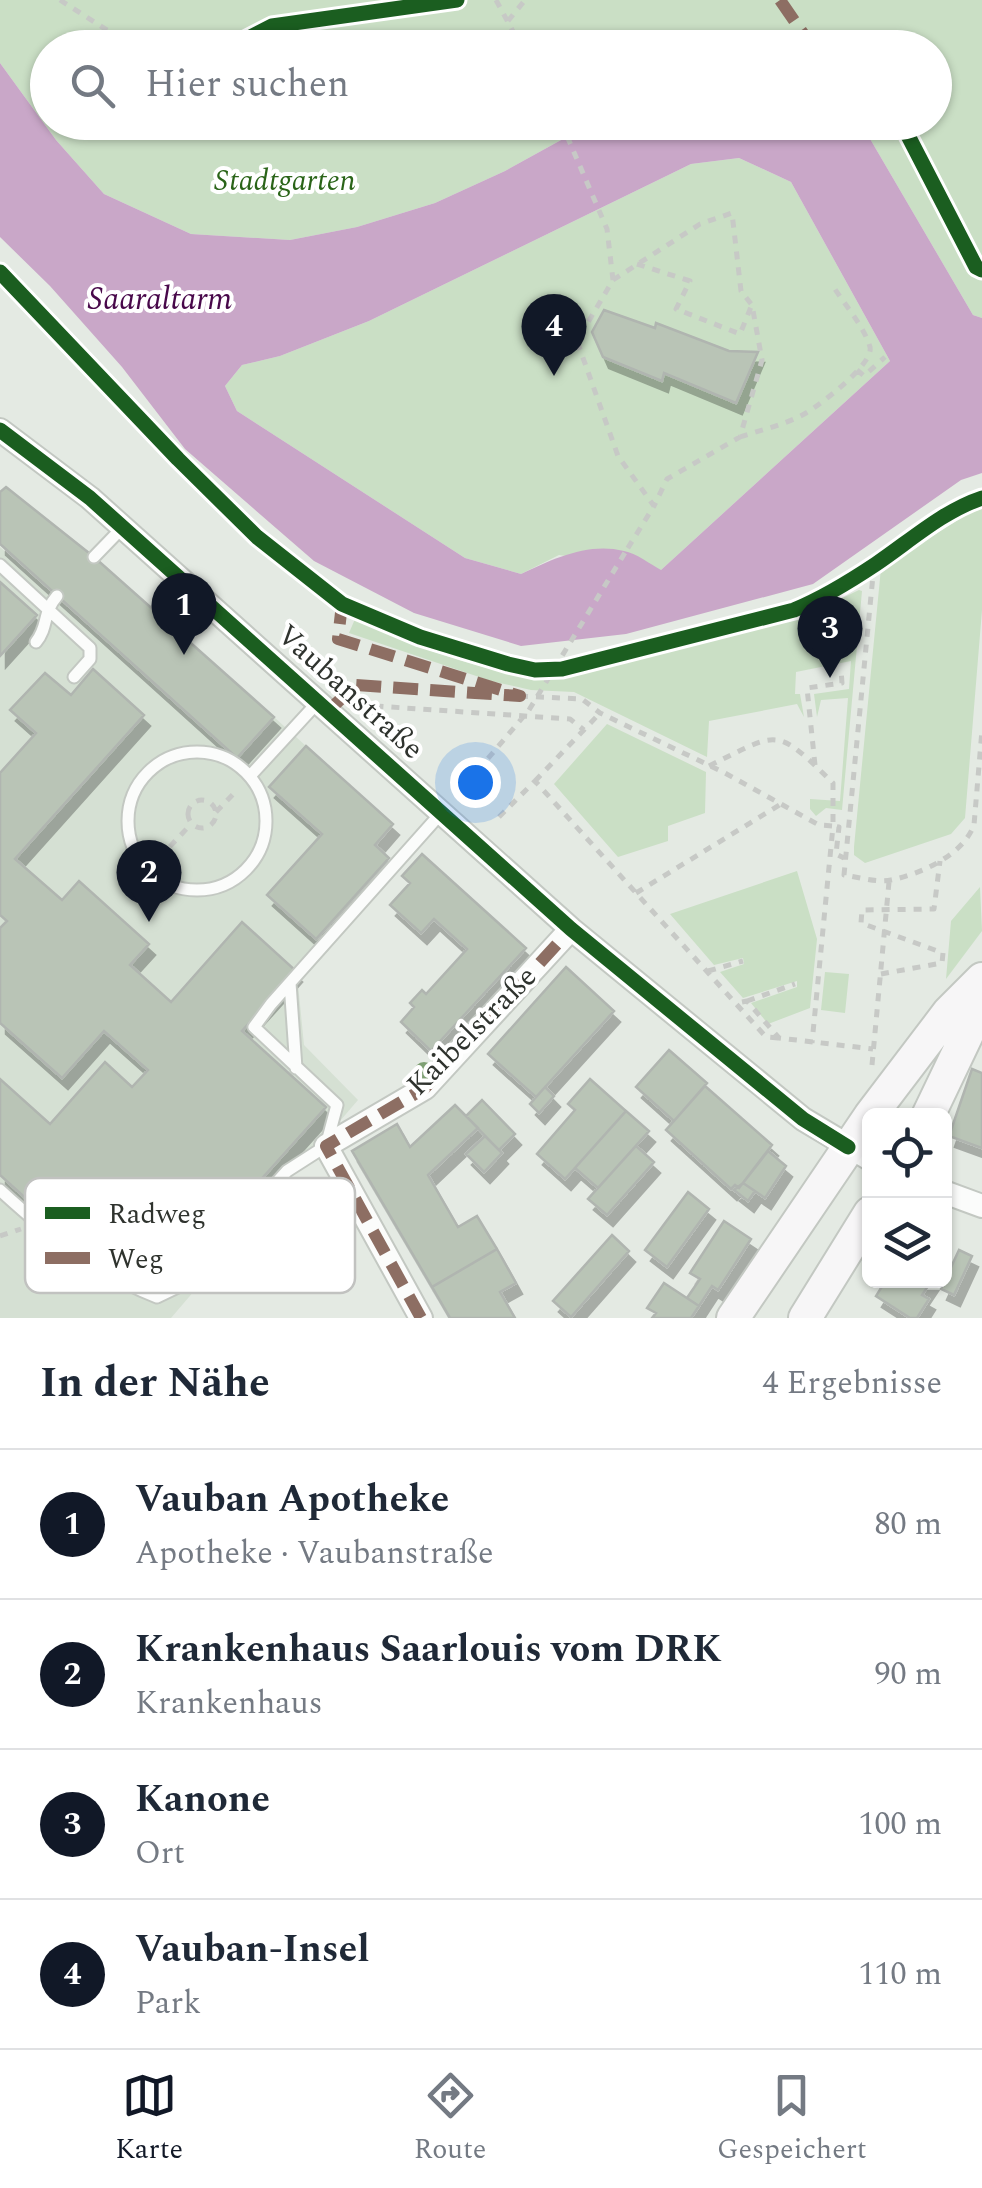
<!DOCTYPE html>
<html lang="de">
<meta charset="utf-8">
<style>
:root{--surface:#fff;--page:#f2f2f3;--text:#1f2937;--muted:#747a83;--line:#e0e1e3;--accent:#111827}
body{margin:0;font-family:Spectral,serif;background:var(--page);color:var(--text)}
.controls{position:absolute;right:30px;bottom:30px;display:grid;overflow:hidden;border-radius:15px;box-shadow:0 2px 8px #0004}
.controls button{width:90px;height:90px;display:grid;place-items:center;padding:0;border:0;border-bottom:2px solid var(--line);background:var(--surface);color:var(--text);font:50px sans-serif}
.you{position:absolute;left:475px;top:782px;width:35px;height:35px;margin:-25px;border:8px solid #fff;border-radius:50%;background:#1a73e8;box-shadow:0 0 0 15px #1a73e833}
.badge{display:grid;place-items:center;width:65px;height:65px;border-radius:50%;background:var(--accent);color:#fff;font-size:32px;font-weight:700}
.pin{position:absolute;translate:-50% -82px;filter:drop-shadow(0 2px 5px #0008)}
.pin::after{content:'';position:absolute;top:52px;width:35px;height:30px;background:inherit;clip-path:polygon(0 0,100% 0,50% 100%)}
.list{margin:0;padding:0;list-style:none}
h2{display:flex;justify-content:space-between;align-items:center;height:130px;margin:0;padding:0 40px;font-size:42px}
h2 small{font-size:32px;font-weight:400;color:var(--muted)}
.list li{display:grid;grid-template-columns:65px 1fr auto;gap:30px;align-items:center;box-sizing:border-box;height:150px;padding:0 40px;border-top:2px solid var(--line)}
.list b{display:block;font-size:38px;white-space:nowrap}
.list p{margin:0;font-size:32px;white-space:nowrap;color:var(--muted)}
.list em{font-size:32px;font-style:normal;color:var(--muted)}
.icon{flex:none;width:55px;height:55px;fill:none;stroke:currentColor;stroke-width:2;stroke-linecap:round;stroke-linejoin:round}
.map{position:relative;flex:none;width:982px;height:1318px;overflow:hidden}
.search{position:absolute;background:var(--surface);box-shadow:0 2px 8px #0004;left:30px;right:30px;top:30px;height:110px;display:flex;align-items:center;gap:25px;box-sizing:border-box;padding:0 35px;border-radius:55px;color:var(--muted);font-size:38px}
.sheet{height:730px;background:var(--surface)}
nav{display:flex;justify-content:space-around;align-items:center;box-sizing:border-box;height:140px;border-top:2px solid var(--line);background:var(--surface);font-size:28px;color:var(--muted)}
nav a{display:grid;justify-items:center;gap:5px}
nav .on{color:var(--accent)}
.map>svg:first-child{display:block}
.built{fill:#d5e0d3}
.green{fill:#cadfc5}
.water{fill:#c9a7c8;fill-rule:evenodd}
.building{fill:#b9c4b6;stroke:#b0b5b0;stroke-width:2.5;filter:url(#shadow)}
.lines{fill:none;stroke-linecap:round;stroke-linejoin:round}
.lane-casing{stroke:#c3c8c2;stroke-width:15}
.street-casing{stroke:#c3c8c2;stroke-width:26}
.secondary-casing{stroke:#c3c8c2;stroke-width:36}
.path{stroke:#c7c9c6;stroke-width:5;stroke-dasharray:8 8;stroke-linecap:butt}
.lane{stroke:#fbfcfb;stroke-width:11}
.street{stroke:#fbfcfb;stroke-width:22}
.secondary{stroke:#f7f6f7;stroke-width:32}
.path-bridge{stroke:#c7c9c6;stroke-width:5;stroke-dasharray:8 8;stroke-linecap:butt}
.quiet{stroke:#8d6e63;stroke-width:12;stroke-dasharray:25 12;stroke-linecap:butt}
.cycleway-casing{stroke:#fff;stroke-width:21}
.cycleway{stroke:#1b5e20;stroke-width:15}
.tree{fill:#7ea073}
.labels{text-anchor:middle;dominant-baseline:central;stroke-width:8;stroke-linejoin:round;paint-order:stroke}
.park-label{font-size:30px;font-style:italic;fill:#2a6418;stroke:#fff}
.street-label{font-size:30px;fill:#2f332e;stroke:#fff}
.water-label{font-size:32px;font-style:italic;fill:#48084a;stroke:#fff}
.key{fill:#fff;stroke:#c1c2c0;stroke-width:2.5}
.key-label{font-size:28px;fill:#2f332e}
</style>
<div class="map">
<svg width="982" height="1318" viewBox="0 0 982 1318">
<defs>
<filter id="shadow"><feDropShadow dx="6" dy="11" stdDeviation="0" flood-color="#0004"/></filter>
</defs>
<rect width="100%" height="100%" fill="#e4eae3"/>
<path class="built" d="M0,547L237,757L274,717L306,746L269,787L322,834L268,895L329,950L298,984L304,1045L358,1100L171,1318H0Z"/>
<path class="green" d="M0,0H982V318L973,315L866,132L852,123L934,122V48H48V122L592,123L505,171L435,203L357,227L290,240L191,234L104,194L56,140L0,63Z
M739,158L791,182L890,361L661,570L559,555L521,574L465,558L237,411L225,386L242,365L280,356L369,321L691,164Z
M982,505V610L965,818L951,834L865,863L854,855V847L881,568Z
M859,590L862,591L842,810L826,808L816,816L810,809V799L840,801L848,698L821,700L817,717L814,694L849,689L851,661L796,672L795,694H800L804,717L797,704L709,721L707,757L574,692L531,690L491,681L349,633L355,619C407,644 499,680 556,676L801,618Z
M607,724L706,772L705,813L668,826V841L618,857L554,784Z
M797,871L817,939L810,1008L768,1024L751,1003L797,987V981L743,998L720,972L744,964L743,958L714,965L670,914Z
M980,887L982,931L946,979L951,921Z
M825,972L849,974L845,1013L821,1010Z"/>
<path class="water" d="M0,63L56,140L104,194L191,234L290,240L357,227L435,203L505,171L592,123H852L866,132L973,315L982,318V473L961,480L813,584L626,634L521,646L414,613L314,561L185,449L122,367L50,286L0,237ZM739,158L791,182L890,361L661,570C650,564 636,553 624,551C588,542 553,559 521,574L465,558L237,411L225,386L242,365L280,356L369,321L691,164Z"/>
<path class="building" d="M604,310L655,328L656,323L729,351L758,352L736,403L664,373L662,381L603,357L592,332Z
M6,487L94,557L274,717L237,758L0,544V492Z
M0,582L37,615L0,656Z
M93,669L144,715L15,859L62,900L79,881L149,944L130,965L171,1002L242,922L296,971L242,1031L326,1107L169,1282L98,1217L75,1243L0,1175V1079L50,1124L105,1062L132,1087L148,1070L104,1031L62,1078L0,1023V928L7,921L0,915V773L36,733L10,710L45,673L71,695Z
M306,746L393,824L375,845L389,858L316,939L267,895L322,834L269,787Z
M422,854L526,948L431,1051L401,1022L414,1007L410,1003L422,990L426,994L467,949L434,919L421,933L390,905L410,883L402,876Z
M566,967L614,1011L536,1097L488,1054Z
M669,1050L707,1083L674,1121L636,1087Z
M972,1069L982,1073V1148L949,1136Z
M590,1079L626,1111L565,1179L537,1154L575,1110L568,1104Z
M705,1086L772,1145L739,1188L735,1185L731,1189L666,1130Z
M545,1087L554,1096L539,1113L530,1104Z
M482,1100L515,1134L499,1150L466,1116Z
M455,1105L478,1128L428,1175L458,1227L477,1216L497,1249L432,1287L352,1151L397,1124L410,1147Z
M626,1111L649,1131L598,1188L575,1168Z
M485,1136L502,1153L484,1172L466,1154Z
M636,1146L654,1162L607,1215L588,1199Z
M768,1151L786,1166L765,1198L743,1183Z
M743,1183L755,1191L748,1201L734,1190Z
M688,1192L709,1209L667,1267L645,1250Z
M724,1221L751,1239L718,1290L712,1286L699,1306L687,1298L700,1279L690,1273Z
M612,1235L629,1251L571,1317L553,1301Z
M497,1249L516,1283L500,1292L515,1318H450L432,1287Z
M959,1250L972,1256L954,1295L941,1289Z
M886,1280H932L922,1295L929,1299L917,1318H910L876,1296Z
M664,1283L699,1306L691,1318H652L656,1313L647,1308Z"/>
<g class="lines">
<defs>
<path id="lane" d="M94,557L123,527
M0,565L90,648V659L74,677
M36,642C49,626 42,613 57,596
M128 821a69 69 0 1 1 138 0a69 69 0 1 1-138 0Z
M250,776L318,702
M290,983L296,1068
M0,1190C47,1233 97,1274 157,1297L186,1283L287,1171L326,1146L337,1105L254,1027L271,1004L442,812"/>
<path id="street" d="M0,430L90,498L571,929L803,1119L870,1159
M944,1192L982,1206
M421,1318L326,1146L425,1088L571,929"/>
<path id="secondary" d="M870,1116L949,1012L982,979
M928,1116L982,1003
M733,1318L870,1116
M805,1318L870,1213"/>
</defs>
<use href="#lane" class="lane-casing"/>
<use href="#street" class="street-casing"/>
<use href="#secondary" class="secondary-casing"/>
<path class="path" d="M60,0L124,41L145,48
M496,0L522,48
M508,21L525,0
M222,48L237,44L272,26L457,0
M561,122L607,229L613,280L577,341L618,456L654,506L626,551
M637,264L690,281L676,309L740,334L751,307
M613,280L700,224L732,213L741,291L752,305L762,360L740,437L667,479L654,506
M857,370L864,376L885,357
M740,437C761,430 787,424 806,413C821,404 874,364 870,347C864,326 844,304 833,286
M874,565L844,875C858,877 877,883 891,880C921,874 963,855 974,825L982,730
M520,696L582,699L600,713L723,772L819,825L833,826L812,1043
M364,717L375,706L570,719L584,730
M815,765L807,688L842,683L841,670
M709,766C780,731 775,726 833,783V826L839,827L836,854L844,858
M535,781L600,713
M457,795L529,710
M188 814a14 14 0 1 1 28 0a14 14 0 1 1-28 0Z
M216,812L238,789
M499,817L535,781L766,1037L779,1038
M148,870L191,824
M636,893L781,804
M708,971L743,961
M881,974L942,963L943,953L861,923L862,910L934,909L940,861
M747,1001L795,984
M742,1002L747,1001L779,1038L873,1049
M872,1065L889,882
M0,1236L21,1229"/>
<use href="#lane" class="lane"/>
<use href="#street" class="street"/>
<use href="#secondary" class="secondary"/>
<path class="path-bridge" d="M529,710L626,551"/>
<path class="quiet" d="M780,0L813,48
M329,710L356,685L520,696L338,639L342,604
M421,1318L326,1146L425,1088L571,929"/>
<defs>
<path id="cycleway" d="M222,48L237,44L272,26L457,0
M901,122L976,267L982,270
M0,272L178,459L257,537L342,604L420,637L508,664L535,670L562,669L794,610C823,598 849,582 876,564C910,541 943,511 982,498
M0,430L90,498L571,929L803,1119L848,1147"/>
</defs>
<use href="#cycleway" class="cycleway-casing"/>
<use href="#cycleway" class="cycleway"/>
</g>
<circle class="tree" cx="424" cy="1072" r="10"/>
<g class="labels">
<g class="park-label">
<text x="285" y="181">Stadtgarten</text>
</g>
<g class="street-label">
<text transform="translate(350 692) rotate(42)">Vaubanstraße</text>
<text transform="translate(472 1031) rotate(-45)">Kaibelstraße</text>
</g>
<g class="water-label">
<text x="160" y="299">Saaraltarm</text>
</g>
</g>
<rect x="25" y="1178" width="330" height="115" rx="15" class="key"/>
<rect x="45" y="1207" width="45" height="12" fill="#1b5e20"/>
<rect x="45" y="1252" width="45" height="12" fill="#8d6e63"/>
<g class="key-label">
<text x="108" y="1223">Radweg</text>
<text x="108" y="1268">Weg</text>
</g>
</svg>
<div class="controls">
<button><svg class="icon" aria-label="locate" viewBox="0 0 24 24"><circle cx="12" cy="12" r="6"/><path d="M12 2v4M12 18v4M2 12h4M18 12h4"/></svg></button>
<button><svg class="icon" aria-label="layers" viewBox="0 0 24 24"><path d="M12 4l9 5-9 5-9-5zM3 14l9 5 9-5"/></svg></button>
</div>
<div class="you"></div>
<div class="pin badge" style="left:184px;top:655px">1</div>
<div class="pin badge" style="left:149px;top:922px">2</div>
<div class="pin badge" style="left:830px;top:678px">3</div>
<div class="pin badge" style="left:554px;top:376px">4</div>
<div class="search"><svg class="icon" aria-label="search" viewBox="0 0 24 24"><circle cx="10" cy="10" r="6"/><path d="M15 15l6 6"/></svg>Hier suchen</div>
</div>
<section class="sheet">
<h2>In der Nähe<small>4 Ergebnisse</small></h2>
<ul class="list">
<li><span class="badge">1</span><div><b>Vauban Apotheke</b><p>Apotheke · Vaubanstraße</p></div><em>80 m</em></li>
<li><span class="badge">2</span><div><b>Krankenhaus Saarlouis vom DRK</b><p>Krankenhaus</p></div><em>90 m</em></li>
<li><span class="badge">3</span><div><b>Kanone</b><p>Ort</p></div><em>100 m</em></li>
<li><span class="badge">4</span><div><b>Vauban-Insel</b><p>Park</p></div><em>110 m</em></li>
</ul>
</section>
<nav>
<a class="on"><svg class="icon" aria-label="map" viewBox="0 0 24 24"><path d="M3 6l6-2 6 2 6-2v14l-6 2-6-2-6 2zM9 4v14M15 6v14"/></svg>Karte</a>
<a><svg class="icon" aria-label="directions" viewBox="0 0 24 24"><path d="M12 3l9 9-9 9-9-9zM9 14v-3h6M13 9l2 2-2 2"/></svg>Route</a>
<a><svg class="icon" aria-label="saved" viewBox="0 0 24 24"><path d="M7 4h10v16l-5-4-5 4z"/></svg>Gespeichert</a>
</nav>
